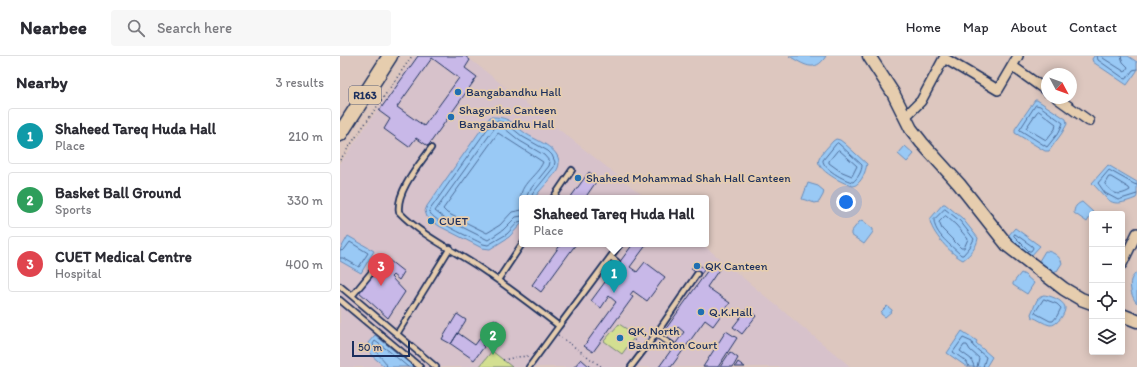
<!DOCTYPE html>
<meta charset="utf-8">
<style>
:root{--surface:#fff;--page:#f7f7f7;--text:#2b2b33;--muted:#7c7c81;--line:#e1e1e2;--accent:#1f6fb2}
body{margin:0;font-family:Itim,sans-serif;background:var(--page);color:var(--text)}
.controls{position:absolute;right:12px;bottom:12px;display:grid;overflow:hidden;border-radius:4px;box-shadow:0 2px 10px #0003}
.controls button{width:36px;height:36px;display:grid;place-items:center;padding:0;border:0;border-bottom:1px solid var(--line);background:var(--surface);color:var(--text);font:20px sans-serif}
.compass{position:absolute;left:701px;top:12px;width:36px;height:36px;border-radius:50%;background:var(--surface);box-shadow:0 2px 10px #0003;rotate:131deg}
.scale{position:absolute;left:12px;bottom:10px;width:58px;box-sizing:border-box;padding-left:4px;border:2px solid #1b2f5e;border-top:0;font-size:11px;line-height:14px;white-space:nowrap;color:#1b2f5e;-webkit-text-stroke:3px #e6cdae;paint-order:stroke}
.you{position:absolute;left:506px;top:146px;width:14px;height:14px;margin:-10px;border:3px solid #fff;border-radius:50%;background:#1a73e8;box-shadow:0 0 0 6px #1a73e833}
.badge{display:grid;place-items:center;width:26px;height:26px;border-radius:50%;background:var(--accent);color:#fff;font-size:13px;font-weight:700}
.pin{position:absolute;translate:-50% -33px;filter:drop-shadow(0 1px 2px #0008)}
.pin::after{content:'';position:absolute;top:21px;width:14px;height:12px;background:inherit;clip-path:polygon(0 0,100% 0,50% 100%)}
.popup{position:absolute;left:179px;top:139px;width:190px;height:52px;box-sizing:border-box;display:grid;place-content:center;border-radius:4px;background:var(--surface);filter:drop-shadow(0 1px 3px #0005);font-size:13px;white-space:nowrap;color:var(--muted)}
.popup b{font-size:15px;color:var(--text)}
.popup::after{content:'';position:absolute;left:50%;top:100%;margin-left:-8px;border:8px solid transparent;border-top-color:var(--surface)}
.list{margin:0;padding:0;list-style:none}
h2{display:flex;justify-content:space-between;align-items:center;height:52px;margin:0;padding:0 16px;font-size:17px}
h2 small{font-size:13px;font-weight:400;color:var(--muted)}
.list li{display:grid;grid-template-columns:26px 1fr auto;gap:12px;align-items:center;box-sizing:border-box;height:56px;margin:0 8px 8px;padding:0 8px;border:1px solid var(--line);border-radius:4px}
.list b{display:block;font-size:15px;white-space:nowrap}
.list p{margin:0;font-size:13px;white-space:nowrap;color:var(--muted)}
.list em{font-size:13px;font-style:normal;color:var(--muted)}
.icon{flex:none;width:22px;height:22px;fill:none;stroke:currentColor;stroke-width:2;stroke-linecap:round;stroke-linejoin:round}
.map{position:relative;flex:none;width:797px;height:311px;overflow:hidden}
header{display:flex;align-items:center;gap:24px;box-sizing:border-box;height:56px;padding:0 20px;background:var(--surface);border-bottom:1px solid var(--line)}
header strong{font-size:19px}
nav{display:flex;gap:22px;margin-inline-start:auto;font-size:14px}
.search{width:280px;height:36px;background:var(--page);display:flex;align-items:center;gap:10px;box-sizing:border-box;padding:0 14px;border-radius:4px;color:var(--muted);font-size:15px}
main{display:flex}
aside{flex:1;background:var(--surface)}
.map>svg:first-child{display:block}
.built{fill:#d7c2cb}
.green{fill:#d3df91;stroke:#778778}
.water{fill:#99c9f5;stroke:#678bb9}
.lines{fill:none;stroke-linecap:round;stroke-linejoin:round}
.shore{stroke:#4d6d9a;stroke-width:1}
.building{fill:#c8b8e8;stroke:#1b2f5e;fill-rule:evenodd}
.service-casing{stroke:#1b2f5e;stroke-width:8}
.minor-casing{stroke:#1b2f5e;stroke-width:12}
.secondary-casing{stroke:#1b2f5e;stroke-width:15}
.primary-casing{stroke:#1b2f5e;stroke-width:17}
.path{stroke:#1b2f5e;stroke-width:1.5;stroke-dasharray:1 3;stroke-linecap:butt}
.service{stroke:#e6cdae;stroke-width:4.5}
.minor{stroke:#e6cdae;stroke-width:9}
.secondary{stroke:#e6cdae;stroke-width:12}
.primary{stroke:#e6cdae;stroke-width:14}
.poi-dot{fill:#1f6fb2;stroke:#e6cdae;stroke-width:1.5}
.labels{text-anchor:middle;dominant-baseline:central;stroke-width:3.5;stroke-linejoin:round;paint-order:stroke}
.shield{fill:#e6cdae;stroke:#585e76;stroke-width:1}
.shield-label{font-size:11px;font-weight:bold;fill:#1b2f5e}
.poi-label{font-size:12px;fill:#1b2f5e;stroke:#e6cdae;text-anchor:start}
</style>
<header>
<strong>Nearbee</strong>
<div class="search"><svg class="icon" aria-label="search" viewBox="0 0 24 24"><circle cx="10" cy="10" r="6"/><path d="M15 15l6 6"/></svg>Search here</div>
<nav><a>Home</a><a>Map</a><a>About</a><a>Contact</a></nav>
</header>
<main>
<aside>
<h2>Nearby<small>3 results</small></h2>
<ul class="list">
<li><span class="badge" style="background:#0f9aa8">1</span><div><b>Shaheed Tareq Huda Hall</b><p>Place</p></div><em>210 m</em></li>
<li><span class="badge" style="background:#2e9e5b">2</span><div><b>Basket Ball Ground</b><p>Sports</p></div><em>330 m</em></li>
<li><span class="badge" style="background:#e0444e">3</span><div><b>CUET Medical Centre</b><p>Hospital</p></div><em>400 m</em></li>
</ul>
</aside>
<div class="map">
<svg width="797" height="311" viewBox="0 0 797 311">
<rect width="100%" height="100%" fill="#ddc7bf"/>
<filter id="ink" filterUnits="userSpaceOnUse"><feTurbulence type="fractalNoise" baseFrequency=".025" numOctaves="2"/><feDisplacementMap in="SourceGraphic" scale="8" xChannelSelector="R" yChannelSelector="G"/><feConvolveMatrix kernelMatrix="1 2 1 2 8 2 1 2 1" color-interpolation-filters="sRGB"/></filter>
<g filter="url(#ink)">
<path class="built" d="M74,0H126L306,142H182V188H362L511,311H0V108Z"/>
<path class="green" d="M279,268L296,279L282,298L264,285Z
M152,295L172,311H141L140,310Z"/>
<path class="water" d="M449,0H486C475,18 463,8 449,0Z
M754,0H788L797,6V15L787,29L753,6L752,3Z
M695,44H697L726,63L727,68L722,77L709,95H705L675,77V73Z
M150,61C156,61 162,61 168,64C174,67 179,73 185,77C196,85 219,91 219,107C219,118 200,132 195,142H182V167L169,181L150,193L142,192L99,170L87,161L85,155L87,150Z
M496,83L500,84L504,87L527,108C525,117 522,126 514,130C505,129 474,113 479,103C482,96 489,90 493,85Z
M565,90L574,98L567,106L558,98Z
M768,109L797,126V140L796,142C769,153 770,145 752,127Z
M468,127L478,130L484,135L483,139L479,146L475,147L462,143Z
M742,146L753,156L747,166L734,157C734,151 737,148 742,146Z
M603,148H605L622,162L638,182C637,191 630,199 623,204C612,199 590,176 590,163Z
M522,164L533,173V176L524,188L511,179V176L519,166Z
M675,172L700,190L690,201L672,185L668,180Z
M8,180L34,195L21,217L0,205V194Z
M705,195C712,195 720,200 722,207L717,215L714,217L710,216L699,205Z
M797,216V247C792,243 789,230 791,224C792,221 795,218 797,216Z
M681,217L685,219L694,227L687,238L673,229V227Z
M703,239C709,239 723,244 725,251C726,257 717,270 710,269C704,268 698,263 692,261L691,258L697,244Z
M547,250L552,254V255L545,261L541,258V256Z
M622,275L637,285L636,287L652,301L646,311H627L607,297Z
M35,279L74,311H45L31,299L28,287Z"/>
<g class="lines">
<path class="shore" d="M757,0L758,4L785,23L787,22L793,14L797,13
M762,0L763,2L785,16L788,11L783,6L781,0
M696,49L700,50L723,67L719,76L707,91L680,74Z
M699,55L716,68L715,73L706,84L686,72L697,56Z
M498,87L522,109C522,115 518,122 513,126C505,125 482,112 483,104L496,88Z
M499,94L517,110L512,120L500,115L489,107V105L497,95Z
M769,121H771L789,132L790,134C778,141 773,138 765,128Z
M797,129L794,128L769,114L758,127L765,137L778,144L797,138
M182,148C175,130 197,121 203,106L158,77L103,153L107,157L147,177L160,169L172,156L182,154
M605,153L620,165L634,183L630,191L623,199H621C612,190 594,178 594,164Z
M182,160L176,161L163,174L148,184L104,162L95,155L156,70L164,72L180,85L204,99L210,106L209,110L189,135L186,142
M606,160L616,169L628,183L624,192H621L602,173L599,166L604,161Z
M182,165L178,166L167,178L148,189L143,188C132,182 92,165 89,155L153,65H158L166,67L183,81L208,95L212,99L215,106L214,111L193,137L191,142
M675,178L692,190L693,192L691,195H689L674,180Z
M0,195L4,194L10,186L28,197L19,211L3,202H0
M704,243L717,248L721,252L717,260L713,265H710L695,257Z
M47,311C46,302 36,301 33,288L35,285L49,295L68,311
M629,311L627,306L613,296L623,282L632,286L633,290L646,301L643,311
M634,311V310L631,303L620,295L624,289H627L630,294L639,302L637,311"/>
</g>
<path class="building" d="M78,0H125L130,4L125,12L137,21L88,90L76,82L69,91L44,73L50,63L39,55ZM92,2L119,22L84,70L57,51Z
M249,116L258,123L245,142H230Z
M221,188H236L201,236L192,229Z
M293,188H307L290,211L297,216L305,206L325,221L307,245L293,235L290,239L293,241L253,296L244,290L276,246L269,240L261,252L251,245Z
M45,201L64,216L59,224L53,219L51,221L65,236L48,262L18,235Z
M356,207L365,213L360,219L351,213Z
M373,207L380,212L367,231L390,247L373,270L365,264L331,311H319L344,276L338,271L332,279L325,274Z
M407,253L416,260L402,278L393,271Z
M117,258L126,264L111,288L102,283Z
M154,263L159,266L142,289L144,291L134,304L111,288L118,277L135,289Z
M386,275L397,282L378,311H363Z
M390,296L398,302L393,311H380Z
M241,303L250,311H234Z
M398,306L405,311H395Z"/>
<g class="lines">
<defs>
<path id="service" d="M91,92C80,108 56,135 59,156C82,180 113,194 140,212C167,230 193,250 219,270L189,311
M213,142L232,114
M271,201L277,206
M158,224L182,188
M0,230L96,311
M12,240L35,212
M0,244L80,311
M219,270L280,188
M57,278L110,192
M316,278L332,289
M291,311L316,278L357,218"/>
<path id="minor" d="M672,10L707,35
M717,42L749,65
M565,61L581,45L604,2L658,34L678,0
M782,208L797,177"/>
<path id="secondary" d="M529,0L553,37L571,73L582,87L619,128L668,190L724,233L741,243L752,247
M782,259L797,265"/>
<path id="primary" d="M0,78L50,0"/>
</defs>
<use href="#service" class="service-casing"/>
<use href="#minor" class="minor-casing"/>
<use href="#secondary" class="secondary-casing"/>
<use href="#primary" class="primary-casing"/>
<path class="path" d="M0,104L72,0
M218,279L262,311
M294,284L300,289
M163,304L177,301L189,300"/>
<use href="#service" class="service"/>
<use href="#minor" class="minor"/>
<use href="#secondary" class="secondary"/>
<use href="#primary" class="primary"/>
</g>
</g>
<g class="poi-dot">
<circle cx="118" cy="36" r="4"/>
<circle cx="111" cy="61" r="4"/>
<circle cx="238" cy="122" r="4"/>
<circle cx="91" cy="165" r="4"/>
<circle cx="357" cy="210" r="4"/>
<circle cx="361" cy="256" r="4"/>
<circle cx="280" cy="282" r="4"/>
</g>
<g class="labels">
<rect class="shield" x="9" y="30" width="32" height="18" rx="3"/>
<g class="shield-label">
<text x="25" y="39">R163</text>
</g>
<g class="poi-label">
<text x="126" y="36">Bangabandhu Hall</text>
<text x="119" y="54">Shagorika Canteen<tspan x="119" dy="14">Bangabandhu Hall</tspan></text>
<text x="246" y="122">Shaheed Mohammad Shah Hall Canteen</text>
<text x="99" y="165">CUET</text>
<text x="365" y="210">QK Canteen</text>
<text x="369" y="256">Q.K.Hall</text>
<text x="288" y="275">QK, North<tspan x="288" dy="14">Badminton Court</tspan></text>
</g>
</g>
</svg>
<div class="controls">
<button>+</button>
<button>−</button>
<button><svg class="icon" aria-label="locate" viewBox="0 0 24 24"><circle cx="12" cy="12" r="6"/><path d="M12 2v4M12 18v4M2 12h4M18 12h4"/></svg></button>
<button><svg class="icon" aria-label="layers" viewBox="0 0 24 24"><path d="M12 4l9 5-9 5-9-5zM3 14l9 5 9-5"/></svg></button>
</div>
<svg class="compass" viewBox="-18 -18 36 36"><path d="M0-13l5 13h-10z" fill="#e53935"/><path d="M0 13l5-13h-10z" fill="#7c7c81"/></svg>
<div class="scale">50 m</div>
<div class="you"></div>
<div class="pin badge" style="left:274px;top:237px;background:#0f9aa8">1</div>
<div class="popup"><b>Shaheed Tareq Huda Hall</b>Place</div>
<div class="pin badge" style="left:153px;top:299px;background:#2e9e5b">2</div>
<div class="pin badge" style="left:41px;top:230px;background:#e0444e">3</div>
</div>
</main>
